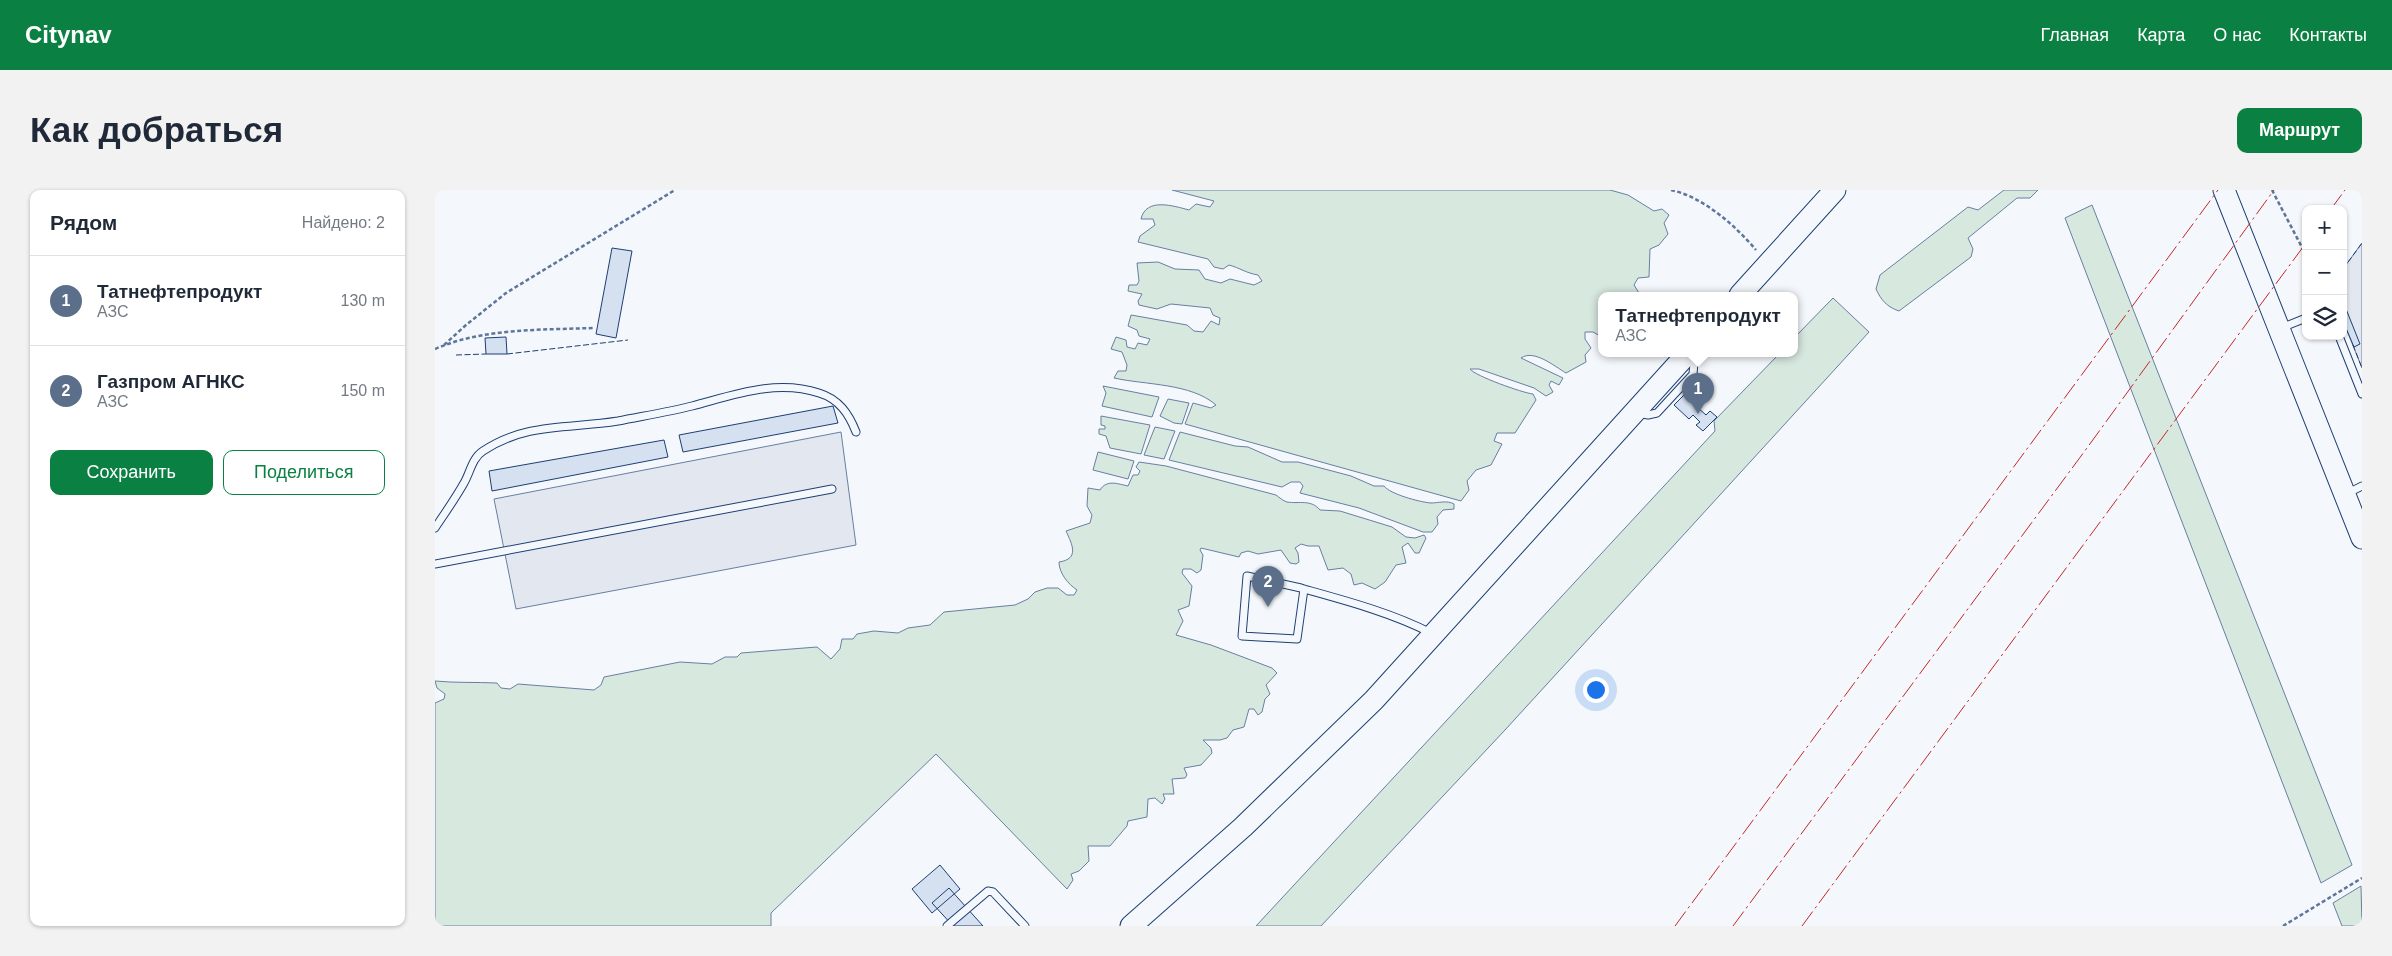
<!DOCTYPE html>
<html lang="ru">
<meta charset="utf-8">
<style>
:root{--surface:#fff;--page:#f2f2f3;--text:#1f2937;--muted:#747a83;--line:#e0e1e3;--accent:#0b8043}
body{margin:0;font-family:Helvetica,sans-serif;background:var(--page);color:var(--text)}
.controls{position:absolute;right:15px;top:15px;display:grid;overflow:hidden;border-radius:10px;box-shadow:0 1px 4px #0004}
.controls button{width:45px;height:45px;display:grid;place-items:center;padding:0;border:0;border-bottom:1px solid var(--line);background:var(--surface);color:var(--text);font:25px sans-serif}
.you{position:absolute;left:1160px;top:499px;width:18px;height:18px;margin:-12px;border:4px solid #fff;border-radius:50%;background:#1a73e8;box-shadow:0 0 0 8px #1a73e833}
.badge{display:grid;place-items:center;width:32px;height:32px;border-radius:50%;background:var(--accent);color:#fff;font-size:16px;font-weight:700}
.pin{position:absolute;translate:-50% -41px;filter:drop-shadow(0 1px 2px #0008)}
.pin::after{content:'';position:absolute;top:26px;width:18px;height:15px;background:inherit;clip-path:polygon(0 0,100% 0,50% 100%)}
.popup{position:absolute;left:1163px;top:102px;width:200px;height:65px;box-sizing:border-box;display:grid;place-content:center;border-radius:10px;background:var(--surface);filter:drop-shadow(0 1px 4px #0005);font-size:16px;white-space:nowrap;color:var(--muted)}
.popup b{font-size:19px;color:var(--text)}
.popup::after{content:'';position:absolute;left:50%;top:100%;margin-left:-10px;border:10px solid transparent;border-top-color:var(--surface)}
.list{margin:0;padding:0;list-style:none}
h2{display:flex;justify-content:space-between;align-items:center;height:65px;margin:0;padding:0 20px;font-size:21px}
h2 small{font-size:16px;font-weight:400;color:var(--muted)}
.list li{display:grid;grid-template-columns:32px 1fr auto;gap:15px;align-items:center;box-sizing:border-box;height:90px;padding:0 20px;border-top:1px solid var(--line)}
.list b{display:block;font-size:19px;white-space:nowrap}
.list p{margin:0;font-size:16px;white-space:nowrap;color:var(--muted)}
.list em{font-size:16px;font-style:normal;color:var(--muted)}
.actions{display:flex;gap:10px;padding:15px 20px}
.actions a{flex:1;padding:11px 0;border:1px solid var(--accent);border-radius:10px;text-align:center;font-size:18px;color:var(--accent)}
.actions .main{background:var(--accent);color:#fff}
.icon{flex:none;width:28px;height:28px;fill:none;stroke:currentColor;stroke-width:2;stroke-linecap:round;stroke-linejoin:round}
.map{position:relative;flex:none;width:1927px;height:736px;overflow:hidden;border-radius:10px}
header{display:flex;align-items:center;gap:30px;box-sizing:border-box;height:70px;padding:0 25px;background:var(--accent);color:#fff}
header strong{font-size:24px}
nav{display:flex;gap:28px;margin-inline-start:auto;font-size:18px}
.intro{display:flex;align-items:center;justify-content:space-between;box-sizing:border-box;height:120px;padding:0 30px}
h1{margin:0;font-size:35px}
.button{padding:12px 22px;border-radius:10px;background:var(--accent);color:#fff;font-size:18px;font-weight:700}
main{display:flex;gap:30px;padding:0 30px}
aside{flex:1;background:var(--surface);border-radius:10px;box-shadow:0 1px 4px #0004}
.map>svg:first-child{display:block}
.green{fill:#d7e8df;stroke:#687fa3}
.parking{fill:#e3e8f0;stroke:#687fa3}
.building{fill:#d5e0f0;stroke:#1d3f73}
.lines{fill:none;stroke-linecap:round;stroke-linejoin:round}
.service-casing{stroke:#1d3f73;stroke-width:9}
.primary-casing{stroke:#1d3f73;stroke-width:23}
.path{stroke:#5e769c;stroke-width:2.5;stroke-dasharray:4 2.5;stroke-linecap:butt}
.service{stroke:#f4f7fb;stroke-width:7}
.primary{stroke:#f4f7fb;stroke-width:21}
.fence{stroke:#1d3f73;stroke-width:1;stroke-dasharray:6 2.5;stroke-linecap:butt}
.power{stroke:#c62828;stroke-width:1;stroke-dasharray:18 4 2.5 4;stroke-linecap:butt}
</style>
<header>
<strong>Citynav</strong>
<nav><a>Главная</a><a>Карта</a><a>О нас</a><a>Контакты</a></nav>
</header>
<div class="intro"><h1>Как добраться</h1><a class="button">Маршрут</a></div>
<main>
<aside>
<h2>Рядом<small>Найдено: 2</small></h2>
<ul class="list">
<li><span class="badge" style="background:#5c6f8a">1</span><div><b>Татнефтепродукт</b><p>АЗС</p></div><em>130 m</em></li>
<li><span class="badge" style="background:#5c6f8a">2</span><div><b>Газпром АГНКС</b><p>АЗС</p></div><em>150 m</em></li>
</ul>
<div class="actions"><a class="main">Сохранить</a><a>Поделиться</a></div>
</aside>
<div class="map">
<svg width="1927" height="736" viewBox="0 0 1927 736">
<rect width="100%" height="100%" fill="#f4f7fb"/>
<path class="green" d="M737,0H1175L1193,5L1219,21L1227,19L1234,25L1229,33L1233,44L1224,55L1215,59L1214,87L1203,88L1199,95L1204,103L1202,105H1167V147L1158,142H1150V149L1156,158L1150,165L1151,172L1131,183C1119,176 1099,159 1086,168L1128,188L1124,195L1116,191L1114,195L1118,202L1111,206L1099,198L1044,179H1035C1040,186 1088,203 1098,204L1101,210L1080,243H1062L1059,251L1067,254L1056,275L1041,280L1032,291L1034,300L1026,311L750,234L758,213L776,218L781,215C756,193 710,195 679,188L683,181H691L692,175L687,162L676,159L681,147L691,150L692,157L700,159L703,153L712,155L715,149L704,146L702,140L693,136L696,125L752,135L759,141L768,142L776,131L784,135L785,128L778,125L775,118L736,114L722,119L704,115L703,111L707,104L693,101L694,95H702L704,91L702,73L723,72L740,79L764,80L770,89L786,93L795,89L819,95L827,91L823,85C811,83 805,78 794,75L788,79L779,77L773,69L703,52L705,46L720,35L718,29H706C711,7 739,16 754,20L761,14L775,17L779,11Z
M1569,0H1603L1595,8H1582L1533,48L1538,59L1536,67L1464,121C1452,117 1446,110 1441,99L1445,85L1533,17L1543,20Z
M1657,15L1917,675L1886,693L1630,28Z
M1398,108L1434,142L1070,540L886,736H821L1280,241L1279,231L1345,163H1359V148Z
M668,196L724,207L717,227L667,216L671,203Z
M733,209L754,213L747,234L739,233L725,226Z
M666,226L715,235L706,264L675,258L671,246L664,244V239H670V236L666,235Z
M720,237L740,241L729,269L709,265Z
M745,242L800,256L813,257L847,272H863L916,286L939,296H949C955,304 984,312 996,313C1003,313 1012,310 1019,314V319L1008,320L1002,327L1003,334L997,342H988L924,318L865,303L868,296L865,292H856L847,297L734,270Z
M663,262L699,271L693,289L658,280Z
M704,272L731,276L841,305C844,307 848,311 852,312C864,314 876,309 885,320L905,321L957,337L971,347L980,348L989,345L991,348L984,363H980L973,353L967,357L971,373L961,375L950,392L940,399L927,393L919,395L916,384L908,378L893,380L884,356H873L866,354L860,358L863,363L864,372L861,374L855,373L846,360L823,364L813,361L806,363L804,367L766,358L765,360L768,365L766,380L762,383L756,379H748L747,383L757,396L754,416L743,420L748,431L741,445L776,455L837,478L842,483L831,495L835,504L830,509L827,522L823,525L819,519H814L809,537L798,540L792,548L785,550H768L776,558L777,563L766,575L749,578L752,585L750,588L737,589L739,604H728L730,609L727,614L720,608L713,609L712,627L693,631L692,636L675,656H653L654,671L644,681L636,684L638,690L632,699L501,564L336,723V736H0V513L9,509L10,504L2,498L0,491C21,493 41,492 62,493L66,498L75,499L83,494L159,500L166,495L169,487L245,472L277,474L290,467H302L306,463L382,457L396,469L405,459L407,449H418L422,444L439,441L463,443L473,438L495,435L509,422L580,415L593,409L600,402L612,398H623L632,405H639L642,400C633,394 624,383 624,372C645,369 637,354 631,341L655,333L657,325L652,316L653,298L665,300C672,289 683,294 693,296L698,285H703L705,281L701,277Z
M1926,696L1927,736H1907L1898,713Z"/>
<path class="parking" d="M1927,53V178L1908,131V79Z
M406,242L421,355L81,419L59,309Z"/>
<path class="building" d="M177,58L197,61L181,148L161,144Z
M1909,114L1925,154L1919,157L1908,131Z
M71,147L72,164H51L50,148Z
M1253,201L1266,213L1262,217L1271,225L1275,221L1282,227L1268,241L1261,235L1265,232L1258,225L1254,229L1239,215Z
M398,216L403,233L248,262L244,245Z
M229,250L233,267L57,301L54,281Z
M505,675L525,699L497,723L477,699Z
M514,698L548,736H518L497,713Z"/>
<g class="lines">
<defs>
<path id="service" d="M1846,138L1871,128
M1904,146L1927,204
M1203,223L1213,225L1222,223L1258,184L1259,173L1254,164
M1913,303L1927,296
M0,338C10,323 20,309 29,293C35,283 37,268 48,261C92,232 134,239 183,231C208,226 233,222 257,216C299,205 341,189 384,203C404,209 414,224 421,242
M0,374L397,299
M869,399L862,449L807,446L812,386L866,398L869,399C912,411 957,423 996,443
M512,736L553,701L558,702L590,736"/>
<path id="primary" d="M1789,0L1927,348
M1305,105L1400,0
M696,736L808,637L939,510L1253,163"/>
</defs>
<use href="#service" class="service-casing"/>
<use href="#primary" class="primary-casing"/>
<path class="path" d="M1236,0C1268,7 1300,35 1321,60
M1837,0L1871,65
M9,155L31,135L71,103L240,0
M0,159C48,138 106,140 158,138
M1848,736L1927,688"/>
<use href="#service" class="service"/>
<use href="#primary" class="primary"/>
<path class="fence" d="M1908,79L1927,53
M1918,155L1927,178
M72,164L193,150
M21,165L51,164"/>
<path class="power" d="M1896,19L1910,0
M1240,736L1783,0
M1298,736L1652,258L1839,0
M1367,736L1871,53"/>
</g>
</svg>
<div class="controls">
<button>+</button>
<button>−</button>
<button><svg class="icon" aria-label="layers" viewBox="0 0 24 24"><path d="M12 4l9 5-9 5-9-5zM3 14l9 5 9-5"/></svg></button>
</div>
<div class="you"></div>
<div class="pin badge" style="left:1263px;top:224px;background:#5c6f8a">1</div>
<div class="popup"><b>Татнефтепродукт</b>АЗС</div>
<div class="pin badge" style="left:833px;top:417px;background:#5c6f8a">2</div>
</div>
</main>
